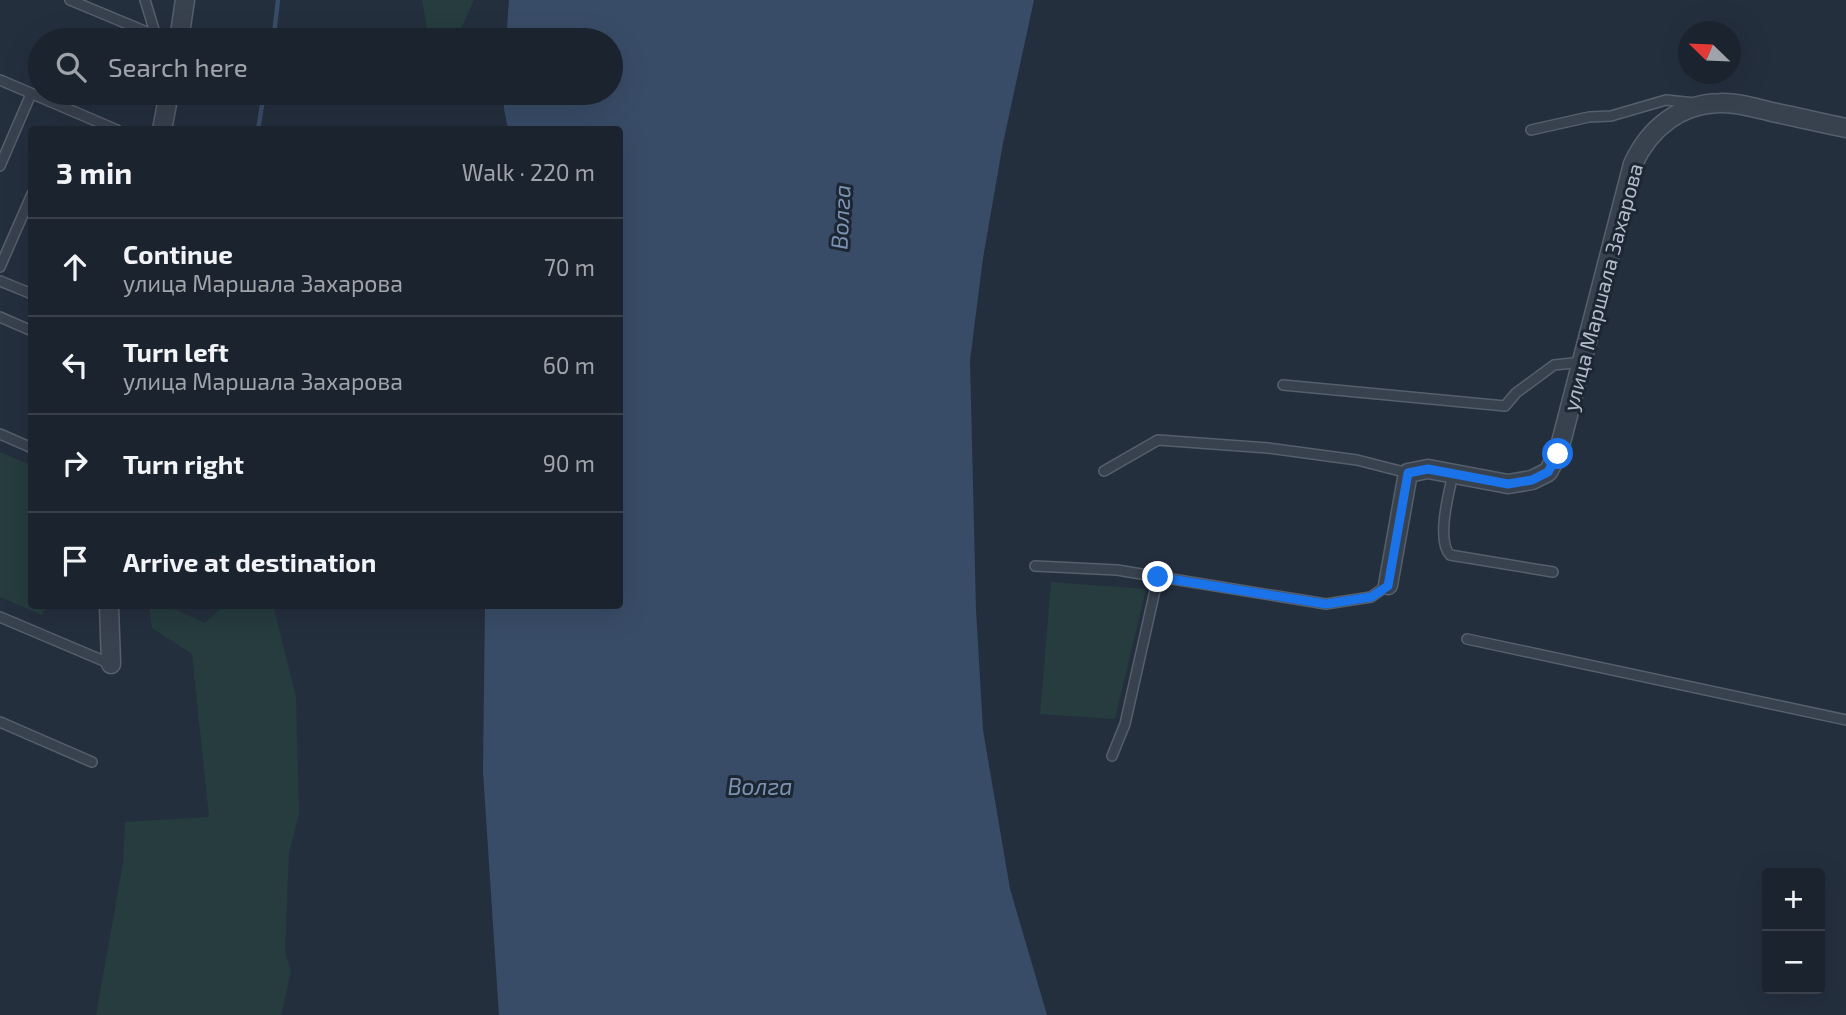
<!DOCTYPE html>
<meta charset="utf-8">
<style>
:root{--surface:#1b232e;--page:#282f3a;--text:#f1f3f6;--muted:#a0a4aa;--line:#39404a}
body{margin:0;font-family:"Exo 2",sans-serif;background:var(--page);color:var(--text)}
.controls{position:absolute;right:21px;bottom:21px;display:grid;overflow:hidden;border-radius:7px;box-shadow:0 7px 28px #0002}
.controls button{width:63px;height:63px;display:grid;place-items:center;padding:0;border:0;border-bottom:2px solid var(--line);background:var(--surface);color:var(--text);font:35px sans-serif}
.compass{position:absolute;left:1678px;top:21px;width:63px;height:63px;border-radius:50%;background:var(--surface);box-shadow:0 7px 28px #0002;rotate:293deg}
.stop{position:absolute;width:21px;height:21px;margin:-16px;border:5px solid #1a73e8;border-radius:50%;background:#fff}
.stop.end{background:#1a73e8;border-color:#fff;box-shadow:0 2px 7px #0008}
.list{margin:0;padding:0;list-style:none}
h2{display:flex;justify-content:space-between;align-items:center;height:91px;margin:0;padding:0 28px;font-size:30px}
h2 small{font-size:23px;font-weight:400;color:var(--muted)}
.list li{display:grid;grid-template-columns:46px 1fr auto;gap:21px;align-items:center;box-sizing:border-box;height:98px;padding:0 28px;border-top:2px solid var(--line)}
.list b{display:block;font-size:26px;white-space:nowrap}
.list p{margin:0;font-size:23px;white-space:nowrap;color:var(--muted)}
.list em{font-size:23px;font-style:normal;color:var(--muted)}
.icon{flex:none;width:38px;height:38px;fill:none;stroke:currentColor;stroke-width:2;stroke-linecap:round;stroke-linejoin:round}
.map{position:relative;flex:none;width:1846px;height:1015px;overflow:hidden}
.search{position:absolute;background:var(--surface);box-shadow:0 7px 28px #0002;left:28px;top:28px;width:595px;height:77px;display:flex;align-items:center;gap:18px;box-sizing:border-box;padding:0 24px;border-radius:38px;color:var(--muted);font-size:26px}
.panel{position:absolute;background:var(--surface);box-shadow:0 7px 28px #0002;left:28px;top:126px;width:595px;height:483px;border-radius:7px}
.map>svg:first-child{display:block}
.green{fill:#263c3f}
.water{fill:#394c67}
.lines{fill:none;stroke-linecap:round;stroke-linejoin:round}
.stream{stroke:#394c67;stroke-width:4.5}
.service-casing{stroke:#565f6c;stroke-width:12}
.minor-casing{stroke:#565f6c;stroke-width:21}
.service{stroke:#38414e;stroke-width:9}
.minor{stroke:#38414e;stroke-width:18}
.route{stroke:#1a73e8;stroke-width:9}
.labels{text-anchor:middle;dominant-baseline:central;stroke-width:6;stroke-linejoin:round;paint-order:stroke}
.street-label{font-size:21px;fill:#b4bcc9;stroke:#1d2633}
.water-label{font-size:23px;font-style:italic;fill:#7c92b1;stroke:#1d2633}
</style>
<div class="map">
<svg width="1846" height="1015" viewBox="0 0 1846 1015">
<rect width="100%" height="100%" fill="#242f3e"/>
<path class="green" d="M422,0H474L456,40H421L427,28Z
M0,452L31,465L32,606H46L42,615L0,597Z
M1051,582L1146,589L1115,719L1040,714Z
M149,606H168L205,623L223,606H267L274,609L296,697L299,814L289,853L285,951L291,972L281,1015H96L123,863L125,822L209,817L192,654L152,628Z"/>
<path class="water" d="M509,0H1034L1003,143L983,258L970,360L976,610L983,730L1010,889L1047,1015H499L483,772L485,606H620V130L508,129L504,109V93H611V40H506Z"/>
<g class="lines">
<path class="stream" d="M274,34L278,0
M258,130L264,93"/>
<defs>
<path id="service" d="M70,0L166,40
M145,0L156,36
M0,80L117,130
M1531,130L1589,117L1611,116L1666,100L1695,103
M0,166L31,94
M0,267L32,194
M0,281L32,294
M0,317L32,331
M1283,385L1505,406L1516,393L1554,365L1582,362
M0,434L32,448
M1104,471L1158,440L1268,448L1357,460L1408,473
M1453,474C1449,492 1436,540 1450,555L1553,572
M1035,566L1117,570L1326,604L1371,597L1388,585
M0,617L111,664
M1467,639L1846,720
M0,722L92,762
M1112,756L1125,724L1158,577"/>
<path id="minor" d="M179,40L185,0
M162,130L169,93
M1388,585L1408,473L1428,469L1508,484L1532,480L1548,472L1558,454L1633,164C1649,129 1679,104 1720,103C1737,102 1755,108 1772,112C1797,117 1821,123 1846,128
M109,606L111,664"/>
</defs>
<use href="#service" class="service-casing"/>
<use href="#minor" class="minor-casing"/>
<use href="#service" class="service"/>
<use href="#minor" class="minor"/>
</g>
<g class="lines">
<path class="route" d="M1158,577L1326,604L1371,597L1388,586L1408,473L1428,469L1508,484L1532,480L1548,472L1558,454"/>
</g>
<g class="labels">
<g class="street-label">
<text transform="translate(1602 287) rotate(-75)">улица Маршала Захарова</text>
</g>
<g class="water-label">
<text transform="translate(840 217) rotate(-87)">Волга</text>
<text x="760" y="786">Волга</text>
</g>
</g>
</svg>
<div class="controls">
<button>+</button>
<button>−</button>
</div>
<svg class="compass" viewBox="-18 -18 36 36"><path d="M0-13l5 13h-10z" fill="#e53935"/><path d="M0 13l5-13h-10z" fill="#a0a4aa"/></svg>
<div class="stop" style="left:1558px;top:454px"></div>
<div class="stop end" style="left:1158px;top:577px"></div>
<div class="search"><svg class="icon" aria-label="search" viewBox="0 0 24 24"><circle cx="10" cy="10" r="6"/><path d="M15 15l6 6"/></svg>Search here</div>
<section class="panel">
<h2>3 min<small>Walk · 220 m</small></h2>
<ul class="list">
<li><svg class="icon" aria-label="ahead" viewBox="0 0 24 24"><path d="M12 20V5M6 11l6-6 6 6"/></svg><div><b>Continue</b><p>улица Маршала Захарова</p></div><em>70 m</em></li>
<li><svg class="icon" aria-label="left" viewBox="0 0 24 24"><path d="M17 20v-9H6M10 6l-5 5 5 5"/></svg><div><b>Turn left</b><p>улица Маршала Захарова</p></div><em>60 m</em></li>
<li><svg class="icon" aria-label="right" viewBox="0 0 24 24"><path d="M7 20v-9h11M14 6l5 5-5 5"/></svg><div><b>Turn right</b></div><em>90 m</em></li>
<li><svg class="icon" aria-label="arrive" viewBox="0 0 24 24"><path d="M6 21V4h12l-3 4 3 4H6"/></svg><div><b>Arrive at destination</b></div></li>
</ul>
</section>
</div>
